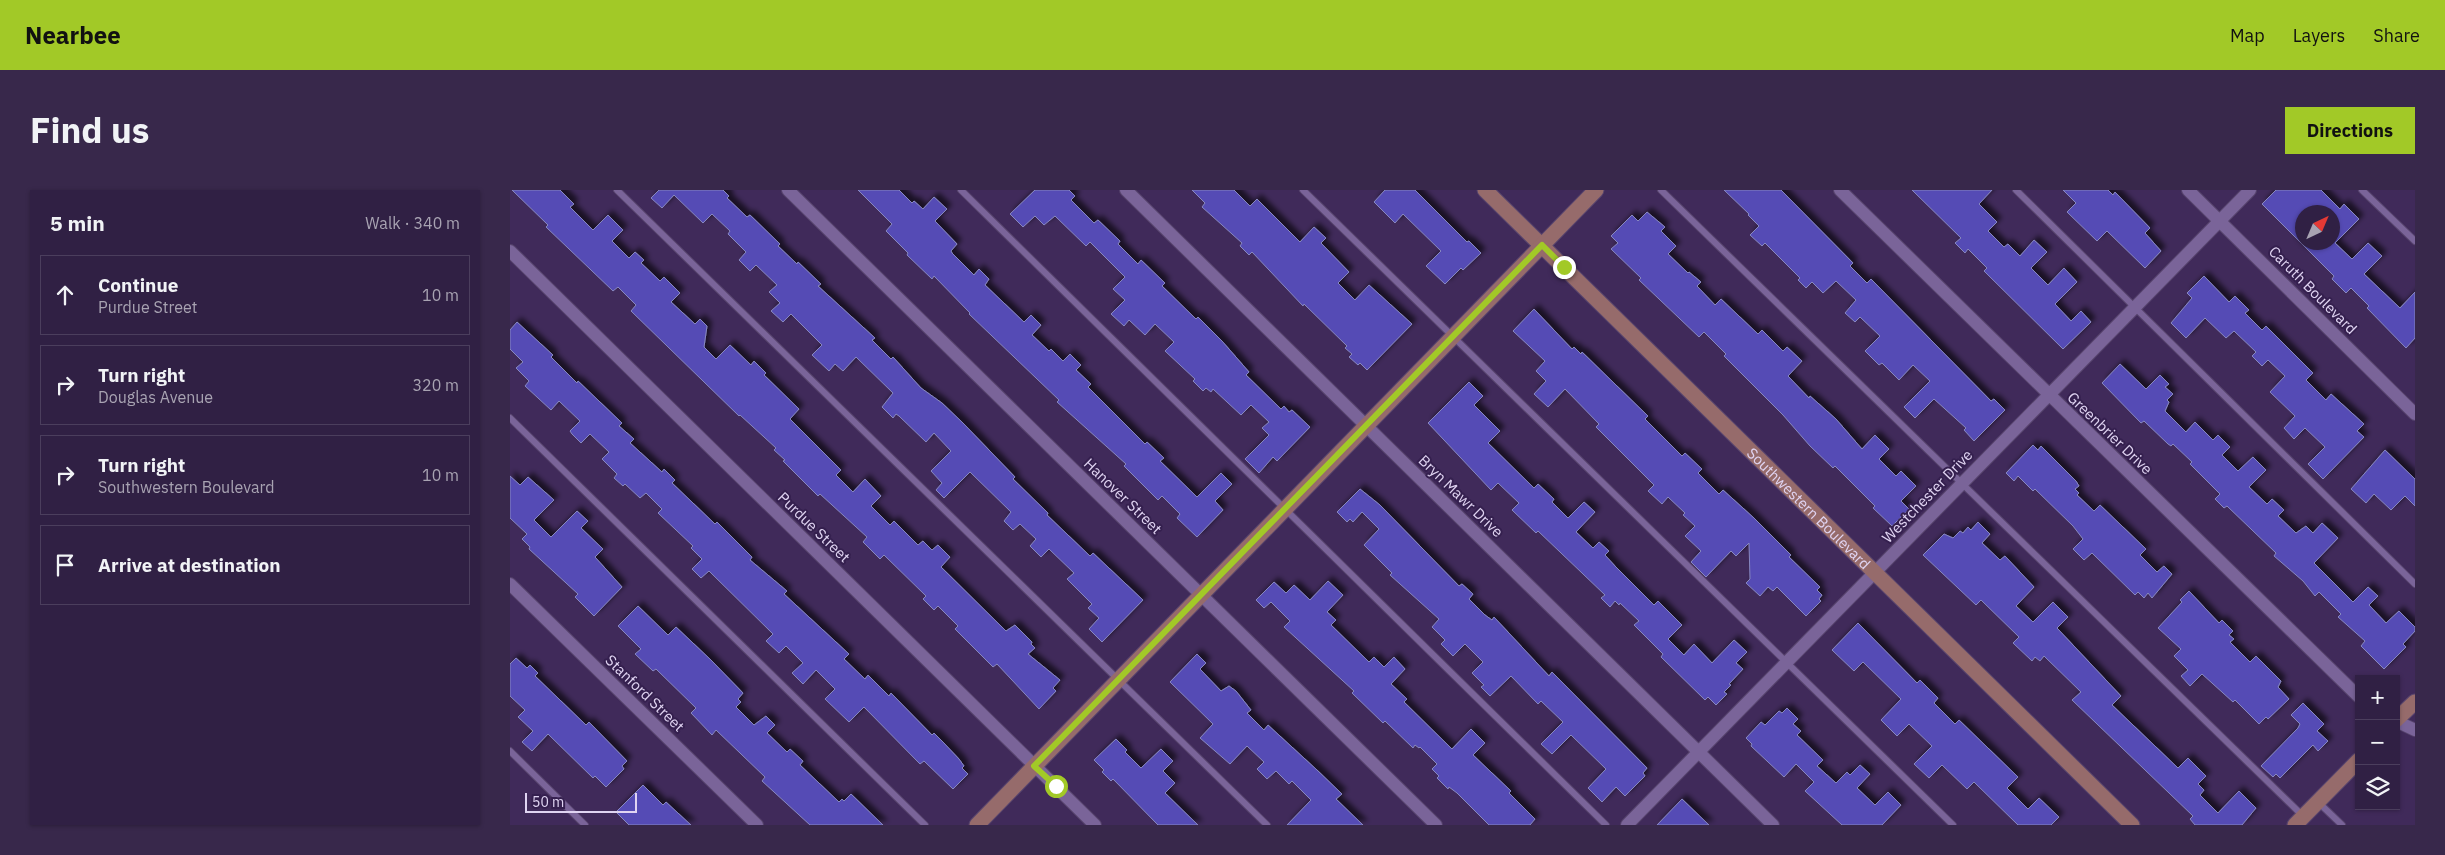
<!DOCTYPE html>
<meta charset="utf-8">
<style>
:root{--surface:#302044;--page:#38284b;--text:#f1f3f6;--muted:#a8a3b2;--line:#4b3e5d;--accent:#a2c927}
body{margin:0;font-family:"IBM Plex Sans",sans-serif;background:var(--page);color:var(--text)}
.controls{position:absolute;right:15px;bottom:15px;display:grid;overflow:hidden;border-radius:0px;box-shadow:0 1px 4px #0004}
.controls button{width:45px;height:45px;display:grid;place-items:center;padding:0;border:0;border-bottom:1px solid var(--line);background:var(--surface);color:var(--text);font:25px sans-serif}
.compass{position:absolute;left:1785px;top:15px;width:45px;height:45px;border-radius:50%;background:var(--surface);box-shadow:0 1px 4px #0004;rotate:44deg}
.scale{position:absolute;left:15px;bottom:12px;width:112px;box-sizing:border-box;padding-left:5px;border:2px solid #e0d4f2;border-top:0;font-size:14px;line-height:18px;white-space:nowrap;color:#e0d4f2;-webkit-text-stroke:4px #35204f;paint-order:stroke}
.stop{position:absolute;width:15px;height:15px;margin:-11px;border:4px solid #a2c927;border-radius:50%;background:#fff}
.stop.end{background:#a2c927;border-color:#fff;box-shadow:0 1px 5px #0008}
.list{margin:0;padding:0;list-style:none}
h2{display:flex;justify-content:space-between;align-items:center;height:65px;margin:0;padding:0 20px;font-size:21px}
h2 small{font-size:16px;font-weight:400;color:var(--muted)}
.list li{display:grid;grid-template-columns:32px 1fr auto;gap:15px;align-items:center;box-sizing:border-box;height:80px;margin:0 10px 10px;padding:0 10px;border:1px solid var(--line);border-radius:0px}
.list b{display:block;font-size:19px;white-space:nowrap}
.list p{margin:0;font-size:16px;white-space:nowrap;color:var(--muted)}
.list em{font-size:16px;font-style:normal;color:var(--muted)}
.icon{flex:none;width:28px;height:28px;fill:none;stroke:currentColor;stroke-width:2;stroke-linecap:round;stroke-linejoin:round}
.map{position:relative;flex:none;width:1905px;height:635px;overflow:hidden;border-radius:0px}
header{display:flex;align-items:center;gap:30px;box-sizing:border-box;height:70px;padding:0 25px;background:var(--accent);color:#111}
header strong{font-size:24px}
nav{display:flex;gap:28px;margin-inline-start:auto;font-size:18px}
.intro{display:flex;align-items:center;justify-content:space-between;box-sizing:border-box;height:120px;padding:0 30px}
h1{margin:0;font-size:35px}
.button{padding:12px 22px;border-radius:0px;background:var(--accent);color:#111;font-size:18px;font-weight:700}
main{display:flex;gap:30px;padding:0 30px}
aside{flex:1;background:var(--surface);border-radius:0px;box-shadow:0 1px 4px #0004}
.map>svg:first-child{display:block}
.building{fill:#554bb5;stroke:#8788c0;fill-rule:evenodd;filter:url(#shadow)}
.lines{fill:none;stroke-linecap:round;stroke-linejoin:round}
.lane-casing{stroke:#57446d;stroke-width:8}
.street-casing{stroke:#57446d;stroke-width:14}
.secondary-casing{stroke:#57446d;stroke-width:17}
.lane{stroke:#7a6499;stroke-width:6}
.street{stroke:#7a6499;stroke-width:12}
.secondary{stroke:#966b6b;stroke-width:15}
.route{stroke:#a2c927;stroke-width:6}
.labels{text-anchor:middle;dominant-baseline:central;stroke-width:4;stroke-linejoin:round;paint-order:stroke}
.street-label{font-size:15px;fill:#e0d4f2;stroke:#35204f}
</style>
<header>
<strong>Nearbee</strong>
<nav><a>Map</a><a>Layers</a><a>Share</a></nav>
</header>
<div class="intro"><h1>Find us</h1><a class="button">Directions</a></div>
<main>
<aside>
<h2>5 min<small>Walk · 340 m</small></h2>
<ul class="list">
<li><svg class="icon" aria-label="ahead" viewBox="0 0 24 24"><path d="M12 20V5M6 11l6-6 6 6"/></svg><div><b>Continue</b><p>Purdue Street</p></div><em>10 m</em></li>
<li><svg class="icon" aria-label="right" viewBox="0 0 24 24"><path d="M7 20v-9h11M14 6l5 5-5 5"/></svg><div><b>Turn right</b><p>Douglas Avenue</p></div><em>320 m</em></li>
<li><svg class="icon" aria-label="right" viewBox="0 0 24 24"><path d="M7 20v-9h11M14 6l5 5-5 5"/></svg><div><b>Turn right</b><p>Southwestern Boulevard</p></div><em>10 m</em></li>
<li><svg class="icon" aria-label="arrive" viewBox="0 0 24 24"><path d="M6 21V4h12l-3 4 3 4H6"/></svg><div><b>Arrive at destination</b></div></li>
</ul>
</aside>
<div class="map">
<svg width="1905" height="635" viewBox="0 0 1905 635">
<defs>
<filter id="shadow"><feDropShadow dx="4.5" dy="-4.5" stdDeviation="2.5" flood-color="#0009"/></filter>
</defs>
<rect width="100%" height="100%" fill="#402a5a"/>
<path class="building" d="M2,0H50L64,14L60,17L83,40L98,25L113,40L102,51L119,68L125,62L134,70L131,73L150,91L154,87L170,103L161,112L185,134L190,129L197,136L194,157L206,169L220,155L241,175L244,171L256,183L254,185L289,219L280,229L331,280L326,285L343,302L355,289L371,306L361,316L380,335L384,331L408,355L413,351L422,360L428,355L440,367L431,377L496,441L505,435L522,452L521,454L525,458L518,464L550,490L543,498L546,501L529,519L487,474L483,477L445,439L448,436L428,416L424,420L413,409L416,406L374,365L370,369L353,352L357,347L310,304L308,306L273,271L275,270L264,260L266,258L230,225L229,226L121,121L126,115L108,97L103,101L36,37L38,35Z
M149,0H213L219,6L217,8L237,27L240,25L270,54L268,56L287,74L288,72L311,94L308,96L365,148L362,150L381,169L383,167L411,198L432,213L453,233L505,287L503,289L538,323L537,325L580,366L583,363L633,410L592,452L579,439L589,428L578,418L582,414L557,389L564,383L539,359L531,367L520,356L526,349L510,334L503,340L494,331L501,322L460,282L434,308L426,300L432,293L421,281L441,261L424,243L416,252L389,226L386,224L383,228L372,217L383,203L346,167L333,181L325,174L319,181L302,165L312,155L281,124L273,132L261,121L270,113L259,102L267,95L246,75L240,81L229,70L236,62L218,44L220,41L202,24L193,33L164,5L152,18L141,8Z
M348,0H389L402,13L404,11L413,19L424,7L437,19L425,31L447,54L441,61L442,63L464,85L469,79L479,89L475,95L514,132L521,125L531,135L522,145L539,161L541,159L553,171L560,164L571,175L566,180L581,194L578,197L635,254L637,252L654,268L650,271L687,307L711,283L722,294L705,311L713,320L687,347L667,328L670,324L652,306L648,310L614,276L616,274L547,212L549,210L459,124L460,123L424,86L422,89L397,65L398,63L376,41L382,34Z
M525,0H559L565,6L561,10L584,33L588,30L610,51L608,54L628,74L631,70L655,93L652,96L686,129L688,127L712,151L739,182L736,185L771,219L774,216L779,222L782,220L800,237L767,271L763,267L749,283L735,269L759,245L752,238L759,232L741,215L731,225L703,199L701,202L696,198L693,201L683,191L685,189L655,161L664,152L645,134L635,145L619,130L614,136L601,124L615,110L603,99L615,87L580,52L576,56L545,26L534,35L525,26L513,37L500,24Z
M682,0H724L740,16L747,9L790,52L804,37L816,48L811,53L839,82L828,93L845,110L859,95L902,134L857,180L850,173L848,175L839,167L842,164L835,158L837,156L794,114L793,116L742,62L739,65L730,56L732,53L692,17L695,13Z
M875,0H905L957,52L959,51L971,63L953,80L951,78L935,94L916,76L931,61L893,24L885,33L864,12Z
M1214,0H1271L1343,73L1340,76L1357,93L1361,89L1481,211L1484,209L1495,220L1464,251L1454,240L1456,238L1424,209L1405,228L1394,217L1420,191L1403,175L1389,190L1372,173L1369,175L1355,161L1370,146L1350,127L1345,132L1335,123L1346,110L1326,91L1313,103L1302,92L1296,98L1288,90L1290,88L1255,53L1252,56L1240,45L1249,36L1238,25L1239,24Z
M1402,0H1482L1469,14L1487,32L1478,41L1494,57L1498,54L1510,66L1524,50L1537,62L1521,78L1538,95L1554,78L1567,92L1545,114L1561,131L1571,121L1581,132L1553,159L1474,81L1477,78L1458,59L1455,63L1445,53L1451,48Z
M1553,0H1598L1603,5L1605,2L1640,38L1635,43L1651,61L1635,78L1597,41L1587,51L1557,22L1566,13Z
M1766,0H1811L1830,19L1834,14L1849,29L1825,53L1842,69L1858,53L1872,66L1854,84L1890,118L1905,102V148L1896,158L1857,118L1859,116L1841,98L1836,103L1822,89L1824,86L1752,14ZM1792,22H1822V52H1792Z
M1137,22L1155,37L1151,41L1166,56L1158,64L1178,83L1179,82L1191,92L1187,96L1205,115L1211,109L1248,144L1252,140L1273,161L1277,157L1292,171L1278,186L1299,208L1300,206L1326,229L1352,259L1365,245L1379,259L1369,269L1386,286L1391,281L1406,296L1391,311L1399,319L1382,336L1363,318L1365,316L1325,276L1323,278L1300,256L1273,225L1214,166L1216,164L1194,142L1189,147L1129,90L1131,88L1101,59L1108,53L1101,46L1122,25L1128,31Z
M1694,86L1719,112L1725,106L1739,120L1735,123L1752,140L1756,136L1803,183L1796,190L1816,210L1821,204L1854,234L1847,241L1854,247L1813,289L1798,274L1815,257L1795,238L1784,249L1774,238L1785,226L1760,202L1775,186L1758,170L1752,176L1742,166L1746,162L1724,141L1716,148L1695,128L1676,148L1661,133L1682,108L1677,103Z
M1024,119L1062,159L1064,157L1071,164L1072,162L1107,196L1138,226L1135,229L1172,266L1175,263L1192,279L1188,283L1209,304L1213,300L1244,328L1281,365L1279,367L1310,397L1307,400L1312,405L1309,409L1311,411L1296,426L1267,397L1263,401L1258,397L1250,406L1236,393L1240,389L1239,353L1226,366L1221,361L1196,387L1181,372L1191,361L1175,346L1185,336L1173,325L1175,323L1158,307L1152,314L1138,301L1144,295L1086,237L1089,234L1055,199L1038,217L1024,204L1036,191L1026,181L1035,171L1003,141Z
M7,132L43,165L41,167L67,193L68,191L112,233L109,236L124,249L120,253L152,282L154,279L165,290L162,293L205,334L207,332L242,367L240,370L277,401L274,404L339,464L334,469L355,489L358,485L379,506L381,503L422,545L424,543L433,552L449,569L454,576L452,578L458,584L443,599L414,571L410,574L354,517L339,532L315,509L325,499L306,480L293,494L282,483L293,473L276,456L269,463L256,451L263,444L199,381L191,388L182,379L192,369L181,358L183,356L148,323L152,319L136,303L130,308L115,294L113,296L104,288L107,284L92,269L99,262L80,244L71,253L62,244L60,241L70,231L49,211L41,220L15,196L19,191L6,178L13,172L0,159V140Z
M1610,174L1636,199L1650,185L1659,194L1655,197L1663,204L1657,210L1659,212L1655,221L1676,242L1685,232L1703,250L1708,245L1720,257L1712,265L1728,281L1743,267L1756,280L1739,297L1757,314L1762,309L1774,320L1768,326L1786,343L1796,336L1803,343L1812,333L1828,348L1804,373L1843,412L1858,397L1868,406L1859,415L1876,433L1889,421L1905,437V441L1893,454L1896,457L1874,479L1851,456L1855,451L1828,427L1831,424L1809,402L1805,406L1793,391L1764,366L1766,363L1717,316L1714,318L1705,309L1710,304L1680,274L1682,272L1663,254L1661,256L1658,254L1634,231L1631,233L1592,193Z
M959,192L973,206L964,215L990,241L978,253L1024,298L1028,294L1044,309L1042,312L1058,328L1074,312L1085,322L1066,342L1083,358L1089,352L1099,361L1095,365L1105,376L1144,415L1148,411L1172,435L1158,449L1174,465L1184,454L1202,473L1224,450L1237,462L1226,473L1233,479L1219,494L1221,495L1214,502L1217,504L1206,515L1198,507L1195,510L1151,467L1153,464L1124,435L1129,431L1110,413L1109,415L1105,411L1100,417L1091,408L1095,405L1028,341L1026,343L1002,320L1009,313L988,293L981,300L918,233Z
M1523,255L1528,260L1531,256L1566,291L1569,296L1565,299L1569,303L1567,305L1584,321L1590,315L1636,359L1630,365L1647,382L1654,376L1662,384L1642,408L1638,403L1634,408L1628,402L1625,405L1582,363L1574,370L1563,359L1573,349L1563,336L1525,299L1523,301L1508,286L1504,291L1496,283Z
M1875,260L1905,289V316L1895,306L1881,320L1864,304L1856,313L1841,299Z
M0,286L10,295L18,287L44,310L24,330L41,347L67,321L78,331L71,338L93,359L85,367L112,397L84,426L65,407L68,404L19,359L20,357L12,349L17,344L0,328Z
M850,299L870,315L949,396L952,394L963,404L959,409L975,425L982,430L984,427L1039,486L1042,482L1137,578L1133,583L1135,586L1115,606L1106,597L1092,612L1078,598L1096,579L1061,545L1042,564L1031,554L1053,532L1031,511L1028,514L1001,486L980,506L971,497L974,495L962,483L973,472L955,454L943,466L931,454L935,450L922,437L929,429L880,385L882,383L854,355L869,339L852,322L843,332L840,329L837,332L827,322Z
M1468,332L1480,344L1472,353L1490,370L1495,366L1524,397L1506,416L1523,432L1543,412L1558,427L1547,438L1611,506L1602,515L1668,578L1678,568L1696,586L1688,594L1694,600L1690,605L1708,623L1729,601L1746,618L1732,635H1685L1680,629L1683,626L1562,510L1571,502L1534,466L1530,471L1525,467L1522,471L1503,453L1509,447L1471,410L1466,415L1413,365L1434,344L1443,348L1450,341L1453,343L1458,337L1461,340Z
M818,391L833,405L817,422L826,430L821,435L859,472L864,467L874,477L884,467L895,479L881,494L897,509L894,512L942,559L961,539L975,553L963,565L1001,601L999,603L1025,629L1020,635H979L947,603L939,597L938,599L927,588L929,586L922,579L927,574L910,557L909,558L905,555L903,558L875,531L873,533L842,503L844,501L774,437L780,431L761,412L754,418L746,410L764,392L776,403L784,395L800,410Z
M1679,401L1709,433L1712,430L1723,441L1719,445L1724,449L1720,452L1740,472L1746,466L1771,491L1768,497L1779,509L1758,529L1756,527L1749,534L1725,510L1723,512L1692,484L1680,496L1671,486L1678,480L1664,466L1671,459L1648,438L1672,412L1670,410Z
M128,416L158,445L166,437L201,470L233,503L228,509L231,512L226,517L244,535L256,526L265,535L257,543L277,562L280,559L293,571L290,575L329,612L332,609L334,611L341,604L373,635H300L252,591L255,587L206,540L202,545L181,523L186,518L146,479L143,481L125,464L131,459L108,436Z
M1348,433L1407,493L1410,490L1428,508L1424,513L1445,534L1449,530L1508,587L1497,598L1518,619L1529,608L1549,627L1541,635H1508L1464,592L1457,599L1432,575L1419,588L1404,574L1422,556L1399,534L1387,546L1371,530L1391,509L1353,472L1344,481L1322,460Z
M687,464L696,473L690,479L711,501L719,496L726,501L741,520L737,523L754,540L758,535L807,580L832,604L826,609L853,635H777L801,610L782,591L779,594L766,581L757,589L747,579L754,572L737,556L720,574L690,548L703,534L660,492Z
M6,468L17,478L20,475L28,483L25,486L76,535L79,532L117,571L112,576L114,579L96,597L85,586L83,588L38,544L22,561L12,552L23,541L8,527L15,520L0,506V474Z
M1793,513L1814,534L1807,541L1818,551L1808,561L1803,555L1770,588L1766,584L1763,587L1751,576L1788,538L1790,534L1781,525Z
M1277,518L1288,529L1283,534L1291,541L1287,545L1313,570L1307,576L1326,593L1337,582L1340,585L1350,575L1360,584L1347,598L1365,615L1378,602L1391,615L1372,635H1332L1295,601L1304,592L1286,574L1274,587L1241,556L1242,554L1236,548L1251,532L1255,535L1269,521L1272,523Z
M606,549L617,560L615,562L631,578L651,559L663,571L653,581L665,593L655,603L688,635H648L603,589L601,591L592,582L594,580L584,570Z
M133,595L153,615L156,612L181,635H119L106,622Z
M1172,609L1199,635H1147Z"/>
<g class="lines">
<defs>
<path id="lane" d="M107,0L757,635
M451,0L1096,635
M793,0L1443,635
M1151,0L1793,626
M1506,0L1905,394
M1852,0L1905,51
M0,228L415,635
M0,561L75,635
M1808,612L1832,635"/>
<path id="street" d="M278,0L926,635
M616,0L1263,635
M1330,0L1849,507
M1678,0L1905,224
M0,61L585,635
M0,394L247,635
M1886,531L1905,540
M1117,635L1740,0"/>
<g id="secondary">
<path id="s1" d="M975,0L1622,635"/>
<path d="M1886,530L1905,512"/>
<path d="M467,635L1086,0"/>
<path d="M1785,635L1849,570"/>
</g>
</defs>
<use href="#lane" class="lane-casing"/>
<use href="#street" class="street-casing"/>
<use href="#secondary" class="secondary-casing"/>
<use href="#lane" class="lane"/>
<use href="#street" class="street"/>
<use href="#secondary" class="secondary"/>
</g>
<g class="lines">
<path class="route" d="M546,596L524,576L1032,55L1054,77"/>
</g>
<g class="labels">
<g class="street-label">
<text transform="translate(1803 100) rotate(45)">Caruth Boulevard</text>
<text transform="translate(1600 243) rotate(44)">Greenbrier Drive</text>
<text transform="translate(613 306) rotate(44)">Hanover Street</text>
<text transform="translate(951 306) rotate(44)">Bryn Mawr Drive</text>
<text transform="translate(1417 306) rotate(-46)">Westchester Drive</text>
<text stroke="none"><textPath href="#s1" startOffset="454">Southwestern Boulevard</textPath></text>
<text transform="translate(304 337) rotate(44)">Purdue Street</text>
<text transform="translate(135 503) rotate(44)">Stanford Street</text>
</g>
</g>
</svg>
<div class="controls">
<button>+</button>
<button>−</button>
<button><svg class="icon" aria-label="layers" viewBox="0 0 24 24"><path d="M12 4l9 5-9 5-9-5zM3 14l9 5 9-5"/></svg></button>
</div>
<svg class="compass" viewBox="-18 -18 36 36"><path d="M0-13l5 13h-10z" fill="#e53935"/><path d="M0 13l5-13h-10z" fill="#a8a3b2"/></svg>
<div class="scale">50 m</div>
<div class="stop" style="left:546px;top:596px"></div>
<div class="stop end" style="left:1054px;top:77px"></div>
</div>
</main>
